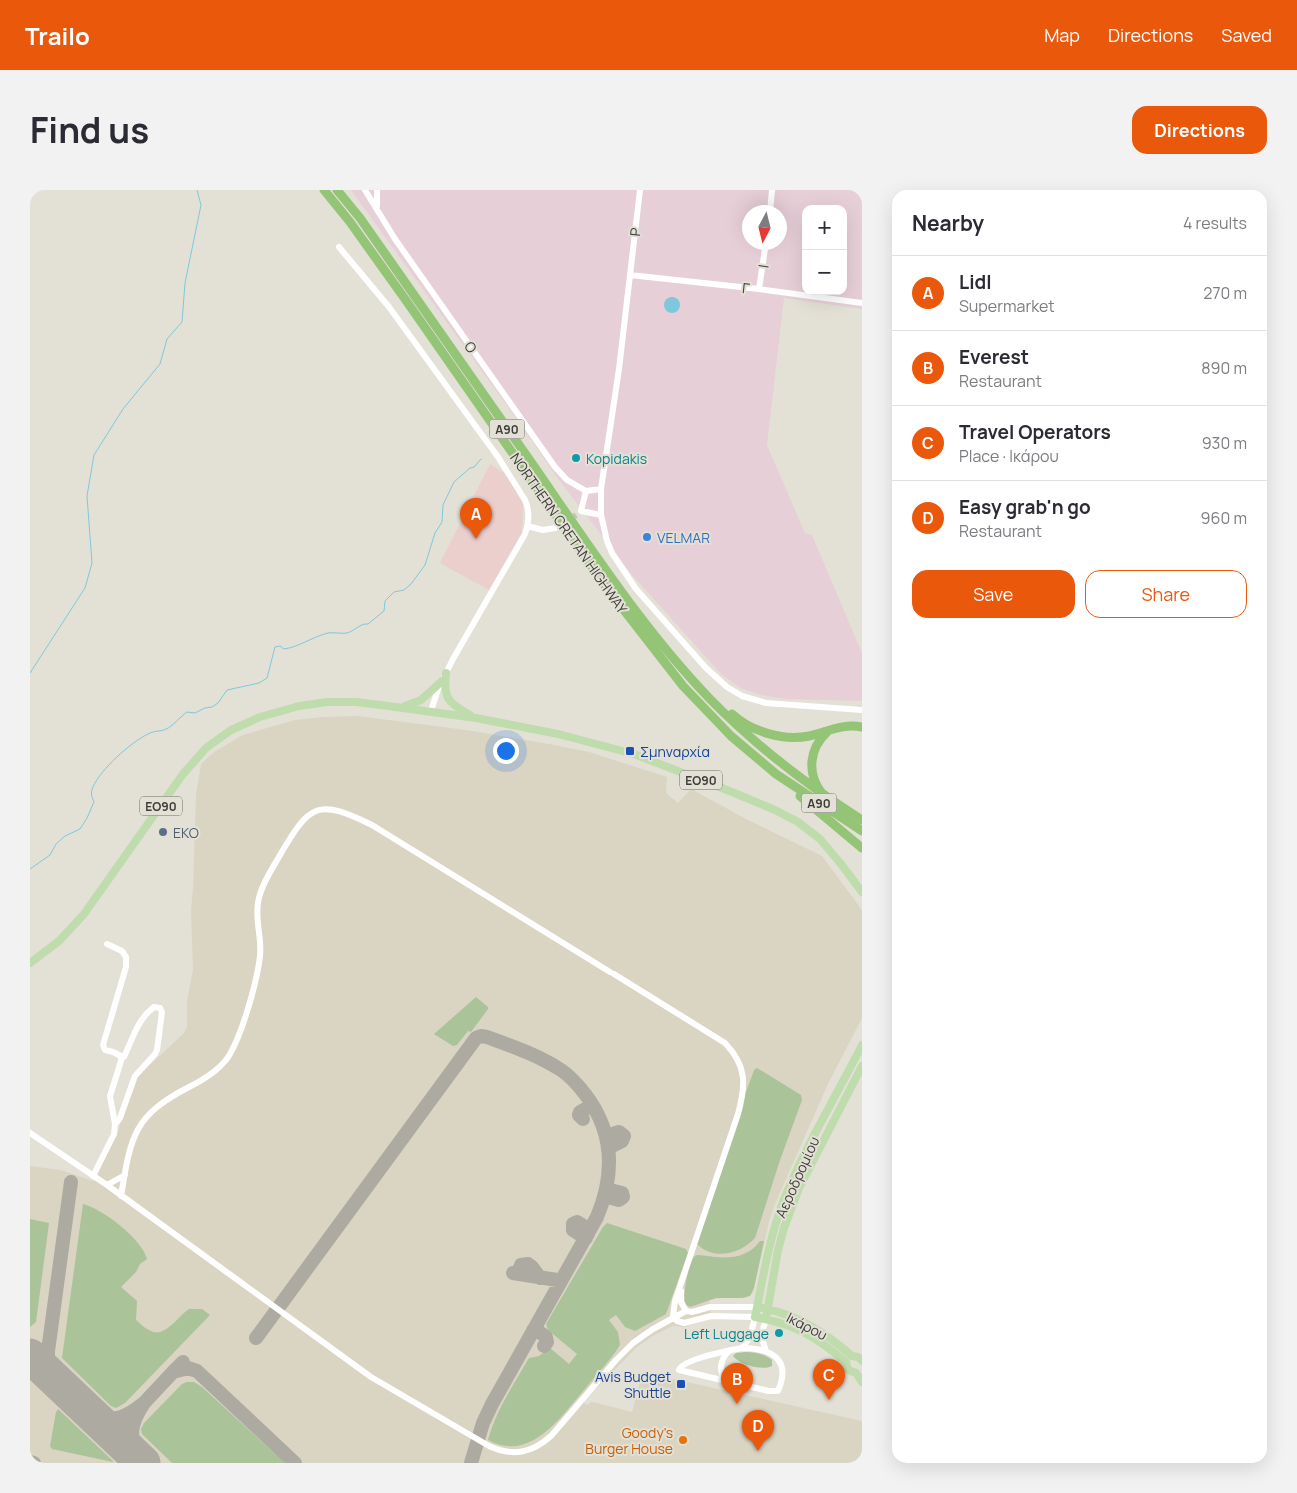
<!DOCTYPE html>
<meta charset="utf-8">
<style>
:root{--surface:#fff;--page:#f2f2f3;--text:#2b2b33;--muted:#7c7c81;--line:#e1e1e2;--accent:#ea580c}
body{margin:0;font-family:Manrope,sans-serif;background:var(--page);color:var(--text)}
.controls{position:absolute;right:15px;top:15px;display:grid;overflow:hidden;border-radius:10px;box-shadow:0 5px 20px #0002}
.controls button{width:45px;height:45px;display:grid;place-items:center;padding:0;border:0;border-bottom:1px solid var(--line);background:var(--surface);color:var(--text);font:25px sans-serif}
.compass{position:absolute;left:712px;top:15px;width:45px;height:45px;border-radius:50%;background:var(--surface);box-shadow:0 5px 20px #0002;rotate:187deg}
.you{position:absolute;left:475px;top:560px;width:18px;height:18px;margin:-12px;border:4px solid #fff;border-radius:50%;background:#1a73e8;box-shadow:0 0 0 8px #1a73e833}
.badge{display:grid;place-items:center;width:32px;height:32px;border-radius:50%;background:var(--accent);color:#fff;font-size:16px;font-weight:700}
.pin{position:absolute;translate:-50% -41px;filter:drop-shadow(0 1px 2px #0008)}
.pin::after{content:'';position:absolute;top:26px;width:18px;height:15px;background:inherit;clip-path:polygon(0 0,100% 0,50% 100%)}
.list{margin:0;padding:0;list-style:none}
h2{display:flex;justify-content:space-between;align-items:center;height:65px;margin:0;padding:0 20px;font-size:21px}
h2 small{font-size:16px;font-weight:400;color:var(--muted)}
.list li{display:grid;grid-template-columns:32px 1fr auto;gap:15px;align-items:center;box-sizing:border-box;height:75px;padding:0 20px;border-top:1px solid var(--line)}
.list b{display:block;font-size:19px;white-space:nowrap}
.list p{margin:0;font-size:16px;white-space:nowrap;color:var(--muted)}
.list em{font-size:16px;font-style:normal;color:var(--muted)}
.actions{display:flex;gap:10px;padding:15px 20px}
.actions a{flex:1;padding:11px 0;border:1px solid var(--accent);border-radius:15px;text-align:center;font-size:18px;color:var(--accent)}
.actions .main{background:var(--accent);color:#fff}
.map{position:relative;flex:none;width:832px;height:1273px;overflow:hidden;border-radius:15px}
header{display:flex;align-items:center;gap:30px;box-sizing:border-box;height:70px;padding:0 25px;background:var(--accent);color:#fff}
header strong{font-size:24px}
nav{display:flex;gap:28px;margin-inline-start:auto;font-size:18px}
.intro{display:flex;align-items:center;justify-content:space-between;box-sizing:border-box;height:120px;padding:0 30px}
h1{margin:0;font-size:35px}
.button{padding:12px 22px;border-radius:15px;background:var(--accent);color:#fff;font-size:18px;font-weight:700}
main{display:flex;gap:30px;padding:0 30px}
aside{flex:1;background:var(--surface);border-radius:15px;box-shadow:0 5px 20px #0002}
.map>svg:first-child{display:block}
.commercial{fill:#eacfcd}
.industrial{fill:#e7cfd8;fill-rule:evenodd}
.built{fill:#dad4c3}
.green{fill:#aac399}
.water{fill:#7ec8de}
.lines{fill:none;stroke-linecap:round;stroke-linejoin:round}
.stream{stroke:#7ec8de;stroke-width:1}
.taxiway{stroke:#adaaa2;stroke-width:14}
.runway{stroke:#adaaa2;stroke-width:35}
.minor-tunnel{stroke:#c2bfb6;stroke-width:6;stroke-dasharray:6 3;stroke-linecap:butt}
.minor{stroke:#fff;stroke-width:6}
.major{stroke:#bfdcac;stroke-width:8}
.highway{stroke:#94c475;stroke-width:9}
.culture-dot{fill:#0f9aa8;stroke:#e3e0d6;stroke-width:2}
.shop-dot{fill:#3f7fe0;stroke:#e3e0d6;stroke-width:2}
.transit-dot{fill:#1a4fb4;stroke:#e3e0d6;stroke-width:2}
.service-dot{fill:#5c6f8a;stroke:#e3e0d6;stroke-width:2}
.food-dot{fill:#e8710a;stroke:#e3e0d6;stroke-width:2}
.labels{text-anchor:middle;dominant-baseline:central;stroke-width:4;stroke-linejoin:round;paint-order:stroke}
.shield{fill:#e3e0d6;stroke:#6f6d67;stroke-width:1}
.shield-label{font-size:12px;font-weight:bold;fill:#3d3c38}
.street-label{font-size:14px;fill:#3d3c38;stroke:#e3e0d6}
.culture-label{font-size:14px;fill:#0d838f;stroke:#e3e0d6;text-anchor:start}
.shop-label{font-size:14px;fill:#366cbe;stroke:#e3e0d6;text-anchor:start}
.transit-label{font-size:14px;fill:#164399;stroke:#e3e0d6;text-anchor:start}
.service-label{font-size:14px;fill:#4e5e75;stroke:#e3e0d6;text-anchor:start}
.food-label{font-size:14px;fill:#c56008;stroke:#e3e0d6;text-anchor:end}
</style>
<header>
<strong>Trailo</strong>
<nav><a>Map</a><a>Directions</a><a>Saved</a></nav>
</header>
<div class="intro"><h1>Find us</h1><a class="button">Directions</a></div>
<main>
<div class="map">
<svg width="832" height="1273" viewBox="0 0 832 1273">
<rect width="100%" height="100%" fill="#e3e0d6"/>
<path class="commercial" d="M460,274L477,285L493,314L492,347L459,400L410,373Z"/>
<path class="industrial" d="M321,0H832V119L754,108L737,255L775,343L782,345L832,463V511L755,509L730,505L711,498L692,485L603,386L529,290L478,217ZM776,19H813V101H776ZM719,22H749V52H719Z"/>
<path class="built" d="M327,526L436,540L519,554L559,562L637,587L636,603L648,613L661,599L718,630L792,666L832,720V828L798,894L745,1014L739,1032L723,1103L715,1108H692L679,1110L682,1128L654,1137L643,1136L621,1147L606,1158L553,1212L557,1215L561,1212L567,1213L602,1222L611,1189L614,1190L615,1185L624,1187L625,1185L832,1231V1273H0V976L31,980L63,991L66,990L68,985V983L87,944L106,888L154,843L157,837V811L163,780L161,721L163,698L166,604L171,574L184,562L213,545L265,530L293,527Z"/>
<path class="green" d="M446,807L458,817V819L441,842L438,841L427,855L423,856L404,844Z
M727,878L771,905L772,910L749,973L725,1048C710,1064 684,1071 667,1054L715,905L724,880Z
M53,1014C73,1019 112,1049 117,1069L110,1074L106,1082L91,1097L107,1111L106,1130C110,1133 114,1138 119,1140C134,1150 148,1126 159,1119H172L180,1125L95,1213L86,1218L81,1216L32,1168Z
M0,1029L19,1033L6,1132L0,1137Z
M577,1033L656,1059L658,1063L636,1124L605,1141L595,1137L586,1125L579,1130L588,1142L590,1155C580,1171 566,1185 554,1200C530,1228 500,1273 458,1250C466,1220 484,1194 499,1168L509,1166L520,1158L539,1174L547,1164L518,1140L516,1134L573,1037Z
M730,1051H734L724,1098L720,1106L712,1108H686L660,1117C656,1115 656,1115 655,1111C653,1104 659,1069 665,1066C668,1064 673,1066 677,1066C697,1069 717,1069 730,1051Z
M716,1162C725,1162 735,1164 742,1170V1176C733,1181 710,1175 703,1166L706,1163Z
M157,1192H164L172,1197L255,1273H142L112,1244L111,1239L114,1233L152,1194Z
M28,1219L83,1271V1272L22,1259L20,1256L26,1222Z"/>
<path class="water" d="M634 115a8 8 0 1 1 16 0a8 8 0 1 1-16 0Z"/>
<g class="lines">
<path class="stream" d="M0,483L55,398L62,373L57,306L64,265L93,219L130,174L137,149L152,132L155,93L171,15L167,0
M0,679L20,665L26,654L35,646L50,639L57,628L64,612C62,607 60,603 63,597C70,580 101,552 118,544C125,540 131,542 136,539C142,537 151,526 157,522L165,523L175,518L182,517L188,513L197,500L229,493L237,488L245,457L250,456L254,459C269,457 282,447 298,443C304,442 311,444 317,443C325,441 330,433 338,434L354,421L355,411L364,402L374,400L381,394L395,375L405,343L412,332L413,315L424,292L440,278L444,277L451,269"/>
<path class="taxiway" d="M553,929L549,925L550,922L559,917L565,919
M575,943L579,945L589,942L594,946L592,951L578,958
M575,1008L578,1007L589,1010L593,1007L592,1003L580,1000L578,997
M556,1048L543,1040V1034L547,1032L557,1038L558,1044
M483,1083L527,1090L529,1093
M490,1084L489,1080L491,1075L498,1074L502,1077L510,1088
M503,1140L508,1141L516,1147L517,1152L514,1156
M226,1148L446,848L451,846L457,847C482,856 508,865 531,880C540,886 548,895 555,904C584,942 585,984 567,1027L462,1214L453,1233L441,1273
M153,1172L143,1182L158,1178L167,1181L265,1273
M27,1192L18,1179V1161L41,992
M114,1213L143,1182
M58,1221C83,1233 93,1230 114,1213C99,1235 98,1249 112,1272
M0,1272L4,1273"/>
<path class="runway" d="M0,1166L113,1273"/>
<path class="minor-tunnel" d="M529,336L546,325"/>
<path class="minor" d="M335,0L365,49L525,277L537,290L556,301
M347,0V16
M610,0L589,179L571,299V325L577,351L582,363L606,399L676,478L697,497L712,506L736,513L832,520
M740,22L742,0
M309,57L359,117L468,267L495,310C500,321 499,333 495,344L423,469L408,499L401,521
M600,85L729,99L832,113
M729,99L736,52
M556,301L551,321L571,325
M556,301L571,299
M497,336L513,340L526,338
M584,784L695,853C717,876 716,895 708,924L645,1111L643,1126L647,1131L654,1133L681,1126L725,1127L720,1147L712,1158C700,1160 653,1169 649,1180L739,1201H748C762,1169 741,1158 712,1158
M85,934L90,928L105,886L125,864L127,860L132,822L130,818L124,817C107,830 103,848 94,867L91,868
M0,943L77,995L341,1187L459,1256C483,1267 502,1263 521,1246L586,1170L603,1153L623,1139L656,1121L662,1122L680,1117H727
M63,986L84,944L85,934L80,906L91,871V866L83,862L75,860L73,855L96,777V767L92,761L77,754
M77,995L95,985
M91,1006C101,946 103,926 159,897C173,890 192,878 200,864C213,841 227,792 230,766C232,748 225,731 228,713C230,697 242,679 250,665C280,614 287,608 342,635L580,782
M651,1101V1112L656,1121
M736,1161L731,1146L736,1129
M694,1191C689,1181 690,1169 699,1161"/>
<path class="major" d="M416,483C413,508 418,513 440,525
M375,516L391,510L412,491
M0,773L29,751L54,724L153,584L176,558L201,540L230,527L269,516L297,512H326L358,516L446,528L528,544L604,564L702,602L745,620L768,632L790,649L811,674L832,702
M733,1118C768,1125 796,1143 822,1166
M736,1129L748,1060L754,1038L769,998L832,876
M822,1166L828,1167L832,1171
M816,1172C784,1145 766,1135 725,1127C733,1088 739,1049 753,1012C774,958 806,907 832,855
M816,1172L818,1180L826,1183
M826,1183L832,1192"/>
<path class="highway" d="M294,0L320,32L375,109L576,397L653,496L701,546L746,584L832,641
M307,0L330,28C387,110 444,191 501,272C557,353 612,438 680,509C726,556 777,595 832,630
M702,524C722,542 753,551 779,546C797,542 813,533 832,537
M791,602C777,583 779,559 797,542
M770,606L832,658"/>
</g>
<g class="culture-dot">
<circle cx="546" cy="268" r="5"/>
<circle cx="749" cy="1143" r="5"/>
</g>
<circle class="shop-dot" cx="617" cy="347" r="5"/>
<g class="transit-dot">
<rect x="595" y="556" width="10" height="10" rx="2.5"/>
<rect x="646" y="1189" width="10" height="10" rx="2.5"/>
</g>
<circle class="service-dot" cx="133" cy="642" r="5"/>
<circle class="food-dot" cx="653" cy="1250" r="5"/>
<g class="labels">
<g class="shield">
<rect x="459.5" y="229.5" width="35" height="19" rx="4"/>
<rect x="650" y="580.5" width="42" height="19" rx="4"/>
<rect x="771.5" y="603.5" width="35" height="19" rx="4"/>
<rect x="110" y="606.5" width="42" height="19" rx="4"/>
</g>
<g class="shield-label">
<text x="477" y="239">Α90</text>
<text x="671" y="590">ΕΟ90</text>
<text x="789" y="613">Α90</text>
<text x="131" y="616">ΕΟ90</text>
</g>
<g class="street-label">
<text transform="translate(605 42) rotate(-84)">Ρ</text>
<text transform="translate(733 76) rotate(-82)">Ι</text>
<text transform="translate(716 98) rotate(6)">Γ</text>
<text transform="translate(441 157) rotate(55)">Ο</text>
<text transform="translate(539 343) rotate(55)">NORTHERN CRETAN HIGHWAY</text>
<text transform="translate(767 987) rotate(-66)">Αεροδρομίου</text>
<text transform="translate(777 1136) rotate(27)">Ικάρου</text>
</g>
<g class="culture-label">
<text x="556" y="268">Kopidakis</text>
<text x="739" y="1143" text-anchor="end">Left Luggage</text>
</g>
<g class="shop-label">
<text x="627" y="347">VELMAR</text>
</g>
<g class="transit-label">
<text x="610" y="561">Σμηναρχία</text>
<text x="641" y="1186" text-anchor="end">Avis Budget<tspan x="641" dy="16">Shuttle</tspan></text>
</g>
<g class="service-label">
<text x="143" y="642">EKO</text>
</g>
<g class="food-label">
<text x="643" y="1242">Goody's<tspan x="643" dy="16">Burger House</tspan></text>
</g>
</g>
</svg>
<div class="controls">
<button>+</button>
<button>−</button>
</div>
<svg class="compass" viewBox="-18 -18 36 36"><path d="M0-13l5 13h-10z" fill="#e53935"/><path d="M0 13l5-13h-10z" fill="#7c7c81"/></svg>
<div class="you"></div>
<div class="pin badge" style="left:446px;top:349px">A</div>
<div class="pin badge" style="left:707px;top:1214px">B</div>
<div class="pin badge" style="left:799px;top:1210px">C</div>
<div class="pin badge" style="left:728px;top:1261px">D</div>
</div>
<aside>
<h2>Nearby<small>4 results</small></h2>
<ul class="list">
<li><span class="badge">A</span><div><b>Lidl</b><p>Supermarket</p></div><em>270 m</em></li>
<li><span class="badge">B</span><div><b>Everest</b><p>Restaurant</p></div><em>890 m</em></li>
<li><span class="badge">C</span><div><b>Travel Operators</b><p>Place · Ικάρου</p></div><em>930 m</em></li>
<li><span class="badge">D</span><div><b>Easy grab'n go</b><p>Restaurant</p></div><em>960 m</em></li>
</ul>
<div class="actions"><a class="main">Save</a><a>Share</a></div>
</aside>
</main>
